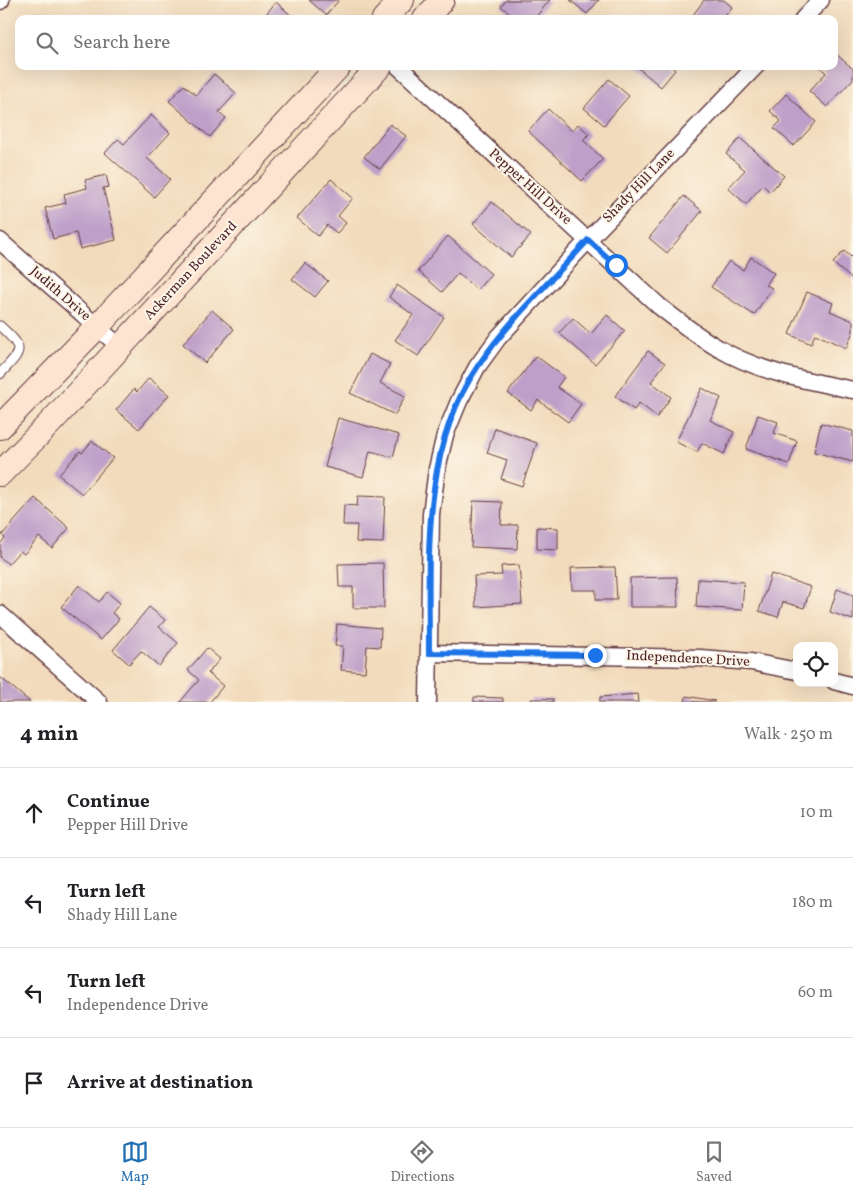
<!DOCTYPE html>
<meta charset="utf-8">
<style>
:root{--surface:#fff;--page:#f6f6f6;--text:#202124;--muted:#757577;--line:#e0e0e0;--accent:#1f6fb2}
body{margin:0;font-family:Vollkorn,serif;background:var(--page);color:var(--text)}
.controls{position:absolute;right:15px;bottom:15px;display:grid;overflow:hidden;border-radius:10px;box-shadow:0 5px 20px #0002}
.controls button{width:45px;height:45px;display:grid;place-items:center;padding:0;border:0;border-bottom:1px solid var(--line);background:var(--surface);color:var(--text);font:25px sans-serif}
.stop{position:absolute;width:15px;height:15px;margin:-11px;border:4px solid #1a73e8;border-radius:50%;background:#fff}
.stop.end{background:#1a73e8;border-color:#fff;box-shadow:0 1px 5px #0008}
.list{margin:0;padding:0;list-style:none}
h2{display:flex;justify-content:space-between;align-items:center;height:65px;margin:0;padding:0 20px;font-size:21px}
h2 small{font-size:16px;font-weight:400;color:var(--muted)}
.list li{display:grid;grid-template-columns:32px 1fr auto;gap:15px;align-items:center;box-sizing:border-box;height:90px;padding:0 20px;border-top:1px solid var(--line)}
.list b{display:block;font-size:19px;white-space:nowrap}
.list p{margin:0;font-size:16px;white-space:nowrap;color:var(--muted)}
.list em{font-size:16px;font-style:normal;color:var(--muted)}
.icon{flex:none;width:28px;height:28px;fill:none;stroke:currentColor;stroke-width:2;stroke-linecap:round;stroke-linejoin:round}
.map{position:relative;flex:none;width:853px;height:702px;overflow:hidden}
.search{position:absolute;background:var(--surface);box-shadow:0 5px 20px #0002;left:15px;right:15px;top:15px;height:55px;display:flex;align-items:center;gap:12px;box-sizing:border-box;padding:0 18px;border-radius:10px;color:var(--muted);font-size:19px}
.sheet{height:425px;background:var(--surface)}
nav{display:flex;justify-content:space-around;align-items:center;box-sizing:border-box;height:70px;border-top:1px solid var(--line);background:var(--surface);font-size:14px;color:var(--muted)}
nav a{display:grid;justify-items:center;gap:2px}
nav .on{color:var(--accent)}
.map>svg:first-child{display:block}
.building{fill:#bd9fc9}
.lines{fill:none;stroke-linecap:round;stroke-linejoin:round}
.lane-casing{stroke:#633b41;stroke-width:11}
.street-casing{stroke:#633b41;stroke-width:19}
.secondary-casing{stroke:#633b41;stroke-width:26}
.lane{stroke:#fff;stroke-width:9}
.street{stroke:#fff;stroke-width:16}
.secondary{stroke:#fde4d1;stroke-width:24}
.route{stroke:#1a73e8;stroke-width:6}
.labels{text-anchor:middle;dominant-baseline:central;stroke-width:4;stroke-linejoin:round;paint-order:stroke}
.street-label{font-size:14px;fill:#4a1f2b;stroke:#fcf5e5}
</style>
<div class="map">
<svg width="853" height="702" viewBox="0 0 853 702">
<rect width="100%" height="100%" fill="#fcf5e5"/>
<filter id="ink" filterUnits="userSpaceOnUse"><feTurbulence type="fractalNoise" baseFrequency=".02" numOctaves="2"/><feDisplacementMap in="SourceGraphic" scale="10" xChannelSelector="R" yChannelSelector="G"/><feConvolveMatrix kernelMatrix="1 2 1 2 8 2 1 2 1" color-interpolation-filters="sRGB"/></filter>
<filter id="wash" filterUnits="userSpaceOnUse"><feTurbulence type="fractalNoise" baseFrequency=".0096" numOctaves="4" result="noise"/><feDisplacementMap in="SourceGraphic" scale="20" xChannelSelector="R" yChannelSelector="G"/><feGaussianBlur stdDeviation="1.12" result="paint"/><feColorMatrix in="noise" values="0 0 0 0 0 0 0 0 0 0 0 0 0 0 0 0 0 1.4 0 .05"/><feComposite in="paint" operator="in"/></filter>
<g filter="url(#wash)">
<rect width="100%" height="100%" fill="#f2dbbc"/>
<g id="blocks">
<path class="building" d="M309,0H339L326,15Z
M506,0H550L534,19H516L501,6Z
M570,0H599L587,14Z
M704,0H724L732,7L723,19H690Z
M276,2L295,19H262Z
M834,52L853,69V79L827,107L809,91L826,73L819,66H834Z
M636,66H671L675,70L661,87Z
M214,74L236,93L219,112L226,118L210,137L169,101L184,85L196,95Z
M609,79L629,96L604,125L584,108Z
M786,94L816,122L794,146L774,128L781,121L770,111Z
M548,109L572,131L578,124L589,134L583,140L603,159L582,181L528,131Z
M151,115L170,133L147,158L170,179L154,197L105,153L118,139L124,144Z
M390,124L406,136L380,169L364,157Z
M740,138L784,176L770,192L763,185L746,204L728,188L745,170L726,154Z
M106,175L109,187L103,188L116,240L80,249L76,233L53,239L45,208L66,203L64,194L87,188L85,180Z
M331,179L353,198L338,216L346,223L337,233L327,225L318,236L297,218Z
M684,196L702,211L667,253L649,238Z
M492,202L531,235L511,257L473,224Z
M448,236L491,274L477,290L458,273L442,292L418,271Z
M844,251L851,257L853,255V280L833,263Z
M751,257L774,273L766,285L772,288L754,315L711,287L729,261L743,270Z
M305,263L328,281L315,297L292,279Z
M397,285L444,317L418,356L395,340L413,315L389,297Z
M807,292L833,303L830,311L853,321V332L846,348L815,334L811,344L789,334Z
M212,310L234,329L205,363L183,344Z
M607,315L625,331L595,364L559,333L573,318L591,334Z
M648,351L665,363L651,382L671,397L657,417L639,403L634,410L615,396Z
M370,354L390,364L380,383L405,396L395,415L350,393Z
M536,356L564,377L557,387L581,404L568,422L538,400L531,410L508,393Z
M149,378L169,395L139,429L116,410L134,389L137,392Z
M702,388L721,398L710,420L734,432L724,454L702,443L697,452L676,442Z
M758,415L778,422L774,433L797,441L789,464L746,449Z
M338,418L399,435L393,457L370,451L363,477L325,467Z
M821,423L853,431V462L814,452Z
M495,428L537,443L522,486L501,479L507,460L487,453Z
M92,441L113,458L82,494L59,475L80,451L82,453Z
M358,496L385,497L383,543L356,542L357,525H343L344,505L357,506Z
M35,498L69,528L52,548L39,537L24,554L20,551L8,564L0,557V544L5,538L2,535Z
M473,501L502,502L501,525H518L517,549L471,547Z
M537,527L558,528V550L537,549Z
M383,563L384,608H353V587H339L338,564Z
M519,565L522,604L476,607L474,576L502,575L501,566Z
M615,567L617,600H596V590H572L571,568Z
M771,574L811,587L804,608L783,602L778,617L759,611Z
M677,577L678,607H630V578Z
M698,579L744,582L742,610L696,607Z
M79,585L99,602L107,592L120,603L112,613L119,619L101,640L61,607Z
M837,589L853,595V620L830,612Z
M149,607L165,620L159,627L178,643L159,666L141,651L129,664L113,650Z
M337,624L381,628L380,647L367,646L365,672L341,670L343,646H335Z
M207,648L220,659L208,673L223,686L210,702H180L199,680L188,670Z
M0,677L30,702H0Z
M638,694L639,702H600V697Z
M686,696L715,701L714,702H685Z
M474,697L503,698V702H474Z
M531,699H553V702H531Z"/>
</g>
</g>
<g filter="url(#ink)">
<use href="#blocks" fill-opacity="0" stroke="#633b41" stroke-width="1"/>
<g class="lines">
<defs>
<path id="lane" d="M0,326C26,350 22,350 0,374"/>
<path id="street" d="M0,1L1,0
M803,19L821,0
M398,66L659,306C678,321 697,336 718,348C759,372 807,381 853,390
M0,241L120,347
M0,614L99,702
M429,653L700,658L751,662L797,671
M834,681L853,686
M428,702L431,514L437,469L445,435L459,401L477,367L498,338L588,240L756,66"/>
<path id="secondary" d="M384,19L402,0
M425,19L442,0
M0,427L97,327L339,66
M0,474L50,423L380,66"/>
</defs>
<use href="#lane" class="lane-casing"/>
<use href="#street" class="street-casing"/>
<use href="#secondary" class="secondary-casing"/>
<use href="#lane" class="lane"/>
<use href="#street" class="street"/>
<use href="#secondary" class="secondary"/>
</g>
</g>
<g class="lines" filter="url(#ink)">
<path class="route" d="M595,655L429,653C429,557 421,449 478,366C509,320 551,281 588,240L616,265"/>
</g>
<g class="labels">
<g class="street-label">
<text transform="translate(639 186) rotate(-46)">Shady Hill Lane</text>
<text transform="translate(530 187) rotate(42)">Pepper Hill Drive</text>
<text transform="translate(191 271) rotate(-47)">Ackerman Boulevard</text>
<text transform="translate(60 294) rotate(41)">Judith Drive</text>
<text transform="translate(688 659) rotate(3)">Independence Drive</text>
</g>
</g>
</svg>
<div class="controls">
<button><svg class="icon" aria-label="locate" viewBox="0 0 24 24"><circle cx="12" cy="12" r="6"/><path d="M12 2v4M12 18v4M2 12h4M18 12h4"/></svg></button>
</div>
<div class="stop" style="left:616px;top:265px"></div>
<div class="stop end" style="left:595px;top:655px"></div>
<div class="search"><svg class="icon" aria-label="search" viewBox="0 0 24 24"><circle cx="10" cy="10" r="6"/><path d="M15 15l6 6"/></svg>Search here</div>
</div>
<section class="sheet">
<h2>4 min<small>Walk · 250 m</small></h2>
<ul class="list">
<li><svg class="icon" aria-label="ahead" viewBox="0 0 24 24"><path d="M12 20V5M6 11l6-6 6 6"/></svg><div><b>Continue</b><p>Pepper Hill Drive</p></div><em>10 m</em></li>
<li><svg class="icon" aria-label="left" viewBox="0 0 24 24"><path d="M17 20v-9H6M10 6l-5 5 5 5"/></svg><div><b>Turn left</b><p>Shady Hill Lane</p></div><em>180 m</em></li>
<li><svg class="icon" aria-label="left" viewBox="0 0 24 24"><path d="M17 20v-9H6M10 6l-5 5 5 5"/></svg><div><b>Turn left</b><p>Independence Drive</p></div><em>60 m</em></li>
<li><svg class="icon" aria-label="arrive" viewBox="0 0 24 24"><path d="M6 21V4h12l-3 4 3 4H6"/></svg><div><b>Arrive at destination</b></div></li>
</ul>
</section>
<nav>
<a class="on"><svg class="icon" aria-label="map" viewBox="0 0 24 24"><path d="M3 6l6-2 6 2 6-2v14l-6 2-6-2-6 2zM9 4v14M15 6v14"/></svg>Map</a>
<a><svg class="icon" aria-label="directions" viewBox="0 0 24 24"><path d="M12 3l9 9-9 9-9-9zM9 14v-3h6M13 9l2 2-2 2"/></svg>Directions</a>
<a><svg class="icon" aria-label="saved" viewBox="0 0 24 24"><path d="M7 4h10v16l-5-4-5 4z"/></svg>Saved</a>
</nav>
